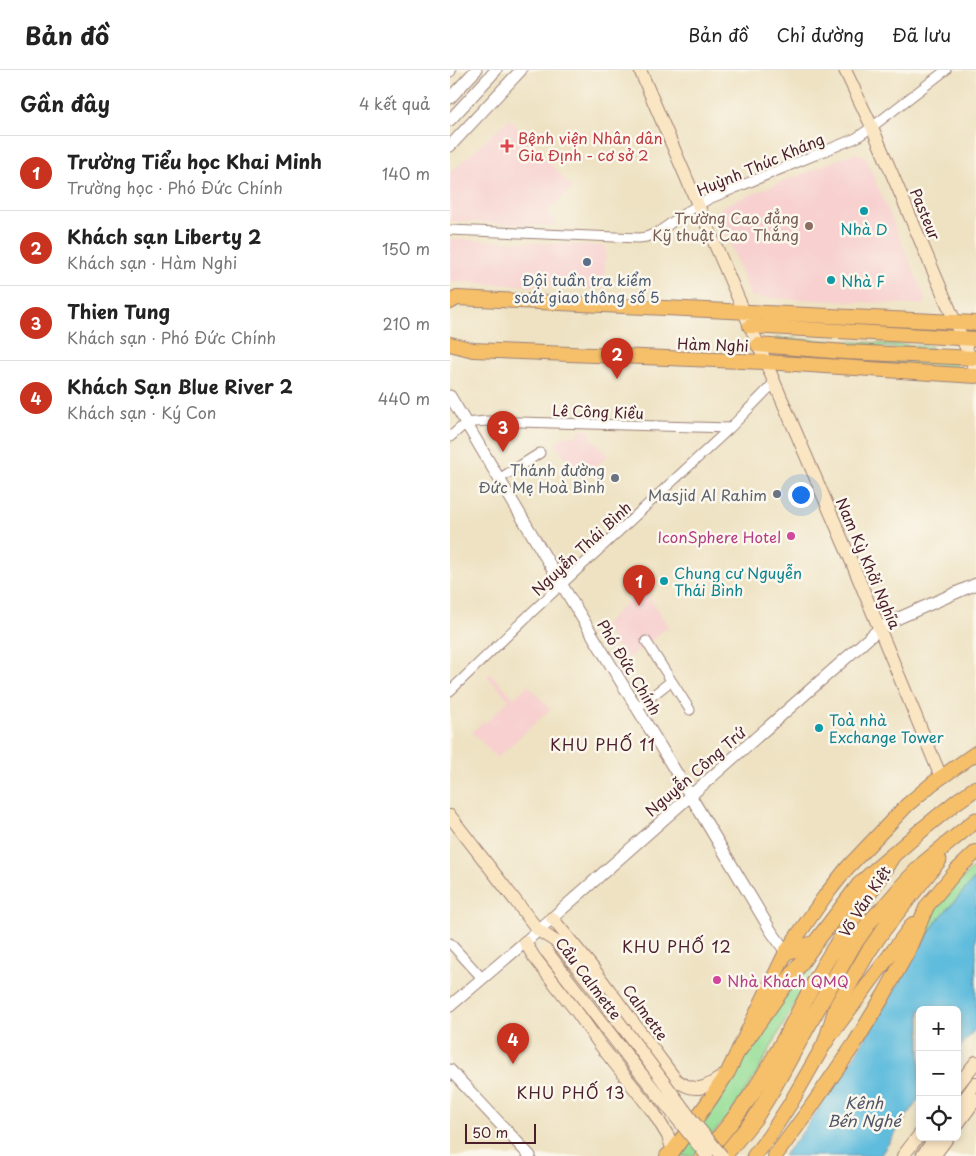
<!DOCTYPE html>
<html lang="vi">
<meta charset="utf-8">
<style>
:root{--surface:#fff;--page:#f2f2f2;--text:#222;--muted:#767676;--line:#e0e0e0;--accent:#c8321e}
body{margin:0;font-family:"Playpen Sans",sans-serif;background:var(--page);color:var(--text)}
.controls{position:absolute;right:15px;bottom:15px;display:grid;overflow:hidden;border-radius:8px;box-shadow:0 2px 8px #0003}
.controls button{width:45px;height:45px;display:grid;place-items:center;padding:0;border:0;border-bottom:1px solid var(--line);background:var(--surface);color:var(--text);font:25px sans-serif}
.scale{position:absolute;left:15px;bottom:12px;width:71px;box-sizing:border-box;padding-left:5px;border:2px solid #4a1f2b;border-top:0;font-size:14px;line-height:18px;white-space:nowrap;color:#4a1f2b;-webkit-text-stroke:4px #fbf7ec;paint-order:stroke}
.you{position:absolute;left:350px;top:424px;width:18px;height:18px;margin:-12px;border:4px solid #fff;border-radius:50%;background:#1a73e8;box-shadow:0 0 0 8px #1a73e833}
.badge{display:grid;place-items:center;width:32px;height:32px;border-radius:50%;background:var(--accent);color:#fff;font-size:16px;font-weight:700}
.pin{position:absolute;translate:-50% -41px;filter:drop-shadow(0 1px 2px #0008)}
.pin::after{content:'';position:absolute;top:26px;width:18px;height:15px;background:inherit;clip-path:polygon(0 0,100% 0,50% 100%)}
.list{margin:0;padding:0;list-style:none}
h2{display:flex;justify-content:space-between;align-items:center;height:65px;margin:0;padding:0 20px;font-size:21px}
h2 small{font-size:16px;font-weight:400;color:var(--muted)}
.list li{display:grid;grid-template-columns:32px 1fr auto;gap:15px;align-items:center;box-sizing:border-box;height:75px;padding:0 20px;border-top:1px solid var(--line)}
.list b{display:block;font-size:19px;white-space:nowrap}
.list p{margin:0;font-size:16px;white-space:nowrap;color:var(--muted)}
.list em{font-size:16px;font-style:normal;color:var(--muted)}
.icon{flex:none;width:28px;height:28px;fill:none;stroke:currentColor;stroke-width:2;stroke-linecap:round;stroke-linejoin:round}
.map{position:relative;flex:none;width:526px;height:1086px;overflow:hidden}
header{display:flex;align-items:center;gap:30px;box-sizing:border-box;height:70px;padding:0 25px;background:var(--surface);border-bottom:1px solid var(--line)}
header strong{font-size:24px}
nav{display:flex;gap:28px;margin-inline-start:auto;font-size:18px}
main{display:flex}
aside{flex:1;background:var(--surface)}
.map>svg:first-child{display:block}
.built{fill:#f7d0cf}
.green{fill:#98de98;stroke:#717e62}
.water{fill:#5fbcdd;stroke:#546e84}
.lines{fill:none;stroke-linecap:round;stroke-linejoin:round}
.minor-casing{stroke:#9c8076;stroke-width:11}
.tertiary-casing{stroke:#9c8076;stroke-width:13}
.secondary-casing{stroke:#9c8076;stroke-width:14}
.primary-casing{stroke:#9c8076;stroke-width:16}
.trunk-casing{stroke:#9c8076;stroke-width:17}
.minor{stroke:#fff;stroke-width:9}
.tertiary{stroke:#fff;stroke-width:11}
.secondary{stroke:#fbe6c4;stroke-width:12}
.primary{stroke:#f6c06b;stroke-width:14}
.trunk{stroke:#f6c06b;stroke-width:15}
.secondary-bridge-casing{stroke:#9c8076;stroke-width:14;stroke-linecap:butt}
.secondary-bridge{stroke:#fbe6c4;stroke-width:12}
.health-dot{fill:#e0444e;stroke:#fbf7ec;stroke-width:2}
.culture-dot{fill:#0f9aa8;stroke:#fbf7ec;stroke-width:2}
.education-dot{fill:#8d6e63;stroke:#fbf7ec;stroke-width:2}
.service-dot{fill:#5c6f8a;stroke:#fbf7ec;stroke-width:2}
.worship-dot{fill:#6b7280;stroke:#fbf7ec;stroke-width:2}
.hotel-dot{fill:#d1479c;stroke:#fbf7ec;stroke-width:2}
.labels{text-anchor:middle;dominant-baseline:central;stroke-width:5;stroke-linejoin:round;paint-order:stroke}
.health-label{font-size:15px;fill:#be3a42;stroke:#fbf7ec;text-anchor:start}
.street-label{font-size:15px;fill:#4a1f2b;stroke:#fbf7ec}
.education-label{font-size:15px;fill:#785e54;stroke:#fbf7ec;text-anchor:end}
.culture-label{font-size:15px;fill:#0d838f;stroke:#fbf7ec;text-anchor:start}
.service-label{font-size:15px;fill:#4e5e75;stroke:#fbf7ec}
.worship-label{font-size:15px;fill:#5b616d;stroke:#fbf7ec;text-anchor:end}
.hotel-label{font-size:15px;fill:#b23c85;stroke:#fbf7ec;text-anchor:end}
.neighbourhood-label{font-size:16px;letter-spacing:1px;fill:#4a1f2b;stroke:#fbf7ec}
.water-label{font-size:16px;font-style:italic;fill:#515669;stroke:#fbf7ec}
</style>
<header>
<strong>Bản đồ</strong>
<nav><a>Bản đồ</a><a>Chỉ đường</a><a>Đã lưu</a></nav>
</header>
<main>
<aside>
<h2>Gần đây<small>4 kết quả</small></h2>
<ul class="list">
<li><span class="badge">1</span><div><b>Trường Tiểu học Khai Minh</b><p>Trường học · Phó Đức Chính</p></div><em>140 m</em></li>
<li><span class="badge">2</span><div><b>Khách sạn Liberty 2</b><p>Khách sạn · Hàm Nghi</p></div><em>150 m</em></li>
<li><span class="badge">3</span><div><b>Thien Tung</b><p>Khách sạn · Phó Đức Chính</p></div><em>210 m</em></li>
<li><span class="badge">4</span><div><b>Khách Sạn Blue River 2</b><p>Khách sạn · Ký Con</p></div><em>440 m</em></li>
</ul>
</aside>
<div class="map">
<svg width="526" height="1086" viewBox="0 0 526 1086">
<rect width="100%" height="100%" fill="#fbf7ec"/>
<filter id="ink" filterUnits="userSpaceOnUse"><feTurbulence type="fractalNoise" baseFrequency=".02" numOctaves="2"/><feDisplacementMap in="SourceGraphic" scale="10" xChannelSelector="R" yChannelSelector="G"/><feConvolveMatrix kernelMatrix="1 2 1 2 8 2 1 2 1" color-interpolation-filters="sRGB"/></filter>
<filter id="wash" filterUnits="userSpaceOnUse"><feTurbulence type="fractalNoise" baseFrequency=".0096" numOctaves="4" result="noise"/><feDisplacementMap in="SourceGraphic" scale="20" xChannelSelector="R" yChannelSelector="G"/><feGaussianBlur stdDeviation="1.12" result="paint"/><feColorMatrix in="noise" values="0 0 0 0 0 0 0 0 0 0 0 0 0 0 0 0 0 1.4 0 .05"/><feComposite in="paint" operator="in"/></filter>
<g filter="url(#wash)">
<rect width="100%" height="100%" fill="#eee2c2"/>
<path class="built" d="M59,49L123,118L96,142L108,156L0,151V103Z
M404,83L415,86L476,231L473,235L301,227L268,144L272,136Z
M0,167L2,169L156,176L154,219L0,212Z
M129,360H139L142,368L158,385L140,402L136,399L133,402L126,397L105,375L114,366L126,367Z
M192,517L219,556L175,591L154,555Z
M40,603L64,628L78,615L100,639L47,688L22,662L33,652L35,653L59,630L37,606Z"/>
<path class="green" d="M326,249L482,256V260L326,253Z
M326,268L481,276V280L326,272Z
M341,284L506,293L505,298L341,288Z
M526,794V807L486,852L463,888L479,850L485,839Z
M363,889L367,893L304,1008L281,1043L243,1086H228L232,1083L261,1044L295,987L326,939Z"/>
<path class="water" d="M526,807V958L507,981V940H470V1027L430,1086H333L349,1067L400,993L486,852Z"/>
</g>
<g filter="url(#ink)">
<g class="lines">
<defs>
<path id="minor" d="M0,160L189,168L196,167L207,163L238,141L259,129L406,68L422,57L496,0
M0,367L16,353L36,351L280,358
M49,409L90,383
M196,571L240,640
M0,621L84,540L280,358L324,313
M187,638L221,611
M0,873L32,908"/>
<path id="tertiary" d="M0,1V0
M0,28L26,0
M0,50L46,0
M0,76L71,0
M0,326L112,515L240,725L321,861L336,882
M0,936L75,872L429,559L442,551L526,514
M0,1000L80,1086"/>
<path id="secondary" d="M190,0L400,488L491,707
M395,0L422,57L526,301
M0,746L88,860L108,873L149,925
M102,848L142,897L226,1010C247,1025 257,1017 276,1004
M75,872L84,887L127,942L151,976L204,1043L218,1066L223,1081
M507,1016L526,992
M507,1039L526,1013
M507,1055L526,1029
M453,1086L470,1064
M472,1086L486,1067
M484,1086L498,1067"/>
<path id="primary" d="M0,232L7,228L526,253
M300,256L526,269
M0,274L23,280L315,292L526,306
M308,275L395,282L526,288
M217,1086L223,1081L261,1028L278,1002L336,882L375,826L398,797L457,735L483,713L526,683
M304,1086L320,1065L340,1034L376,971L463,854
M325,1086L359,1040L405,973L434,925L457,883L477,836L507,800L526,782"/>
<path id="trunk" d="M336,882L365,873
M376,971L387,936L418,882L434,859L489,790
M289,980L365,873L409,815L422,803L443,785L474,758L506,732L526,718
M253,1086C273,1063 291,1041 307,1016C332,978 351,935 374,895C396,858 421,822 443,785
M274,1086L305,1048L321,1022L402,877L421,850L435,836L454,814L474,793L526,750"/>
</defs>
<use href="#minor" class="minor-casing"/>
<use href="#tertiary" class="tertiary-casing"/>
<use href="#secondary" class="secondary-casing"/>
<use href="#primary" class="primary-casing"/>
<use href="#trunk" class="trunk-casing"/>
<use href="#minor" class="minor"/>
<use href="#tertiary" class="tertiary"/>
<use href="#secondary" class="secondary"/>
<use href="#primary" class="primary"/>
<use href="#trunk" class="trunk"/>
<defs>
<path id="secondary-bridge" d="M97,882L185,996L257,1086
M149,925L242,1050L272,1086"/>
</defs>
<use href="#secondary-bridge" class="secondary-bridge-casing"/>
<use href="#secondary-bridge" class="secondary-bridge"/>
</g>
</g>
<path class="health-dot" d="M54.5 68.5h5v5h5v5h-5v5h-5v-5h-5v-5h5z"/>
<g class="culture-dot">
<circle cx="414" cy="141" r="5"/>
<circle cx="381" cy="210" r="5"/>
<circle cx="214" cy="511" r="5"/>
<circle cx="369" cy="658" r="5"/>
</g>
<circle class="education-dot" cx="359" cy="156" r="5"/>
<circle class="service-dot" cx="137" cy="192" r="5"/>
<g class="worship-dot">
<circle cx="165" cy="408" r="5"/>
<circle cx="327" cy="424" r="5"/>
</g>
<g class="hotel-dot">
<circle cx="341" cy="466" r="5"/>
<circle cx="267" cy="910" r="5"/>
</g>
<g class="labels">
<g class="health-label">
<text x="68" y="67">Bệnh viện Nhân dân<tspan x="68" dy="17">Gia Định - cơ sở 2</tspan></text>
</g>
<g class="street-label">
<text transform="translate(310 94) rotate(-23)">Huỳnh Thúc Kháng</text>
<text transform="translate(476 144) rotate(67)">Pasteur</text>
<text transform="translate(263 274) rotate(2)">Hàm Nghi</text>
<text transform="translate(148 341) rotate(2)">Lê Công Kiều</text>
<text transform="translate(131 478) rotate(-43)">Nguyễn Thái Bình</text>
<text transform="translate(419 493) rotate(67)">Nam Kỳ Khởi Nghĩa</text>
<text transform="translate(180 597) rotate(59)">Phó Đức Chính</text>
<text transform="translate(245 701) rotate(-41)">Nguyễn Công Trứ</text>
<text transform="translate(414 831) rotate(-57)">Võ Văn Kiệt</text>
<text transform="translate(139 908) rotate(53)">Cầu Calmette</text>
<text transform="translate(196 942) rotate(54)">Calmette</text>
</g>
<g class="education-label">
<text x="349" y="147">Trường Cao đẳng<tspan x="349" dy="17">Kỹ thuật Cao Thắng</tspan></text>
</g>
<g class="culture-label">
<text x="414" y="158" text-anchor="middle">Nhà D</text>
<text x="391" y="210">Nhà F</text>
<text x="224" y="502">Chung cư Nguyễn<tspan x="224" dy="17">Thái Bình</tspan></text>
<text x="379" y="649">Toà nhà<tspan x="379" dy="17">Exchange Tower</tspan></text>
</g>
<g class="service-label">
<text x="137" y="209">Đội tuần tra kiểm<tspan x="137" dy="17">soát giao thông số 5</tspan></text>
</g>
<g class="worship-label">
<text x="155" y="399">Thánh đường<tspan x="155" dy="17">Đức Mẹ Hoà Bình</tspan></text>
<text x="317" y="424">Masjid Al Rahim</text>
</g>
<g class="hotel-label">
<text x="331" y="466">IconSphere Hotel</text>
<text x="277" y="910" text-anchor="start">Nhà Khách QMQ</text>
</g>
<g class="neighbourhood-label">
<text x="153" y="674">KHU PHỐ 11</text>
<text x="227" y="876">KHU PHỐ 12</text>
<text x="121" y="1022">KHU PHỐ 13</text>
</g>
<g class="water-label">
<text x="414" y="1032">Kênh<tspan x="414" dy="18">Bến Nghé</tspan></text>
</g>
</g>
</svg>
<div class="controls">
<button>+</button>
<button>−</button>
<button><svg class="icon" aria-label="locate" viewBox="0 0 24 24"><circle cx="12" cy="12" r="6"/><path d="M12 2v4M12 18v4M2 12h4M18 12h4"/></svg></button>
</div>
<div class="scale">50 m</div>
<div class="you"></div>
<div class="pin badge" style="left:189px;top:536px">1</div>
<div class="pin badge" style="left:167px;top:309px">2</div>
<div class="pin badge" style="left:53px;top:382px">3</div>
<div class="pin badge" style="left:63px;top:994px">4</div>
</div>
</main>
